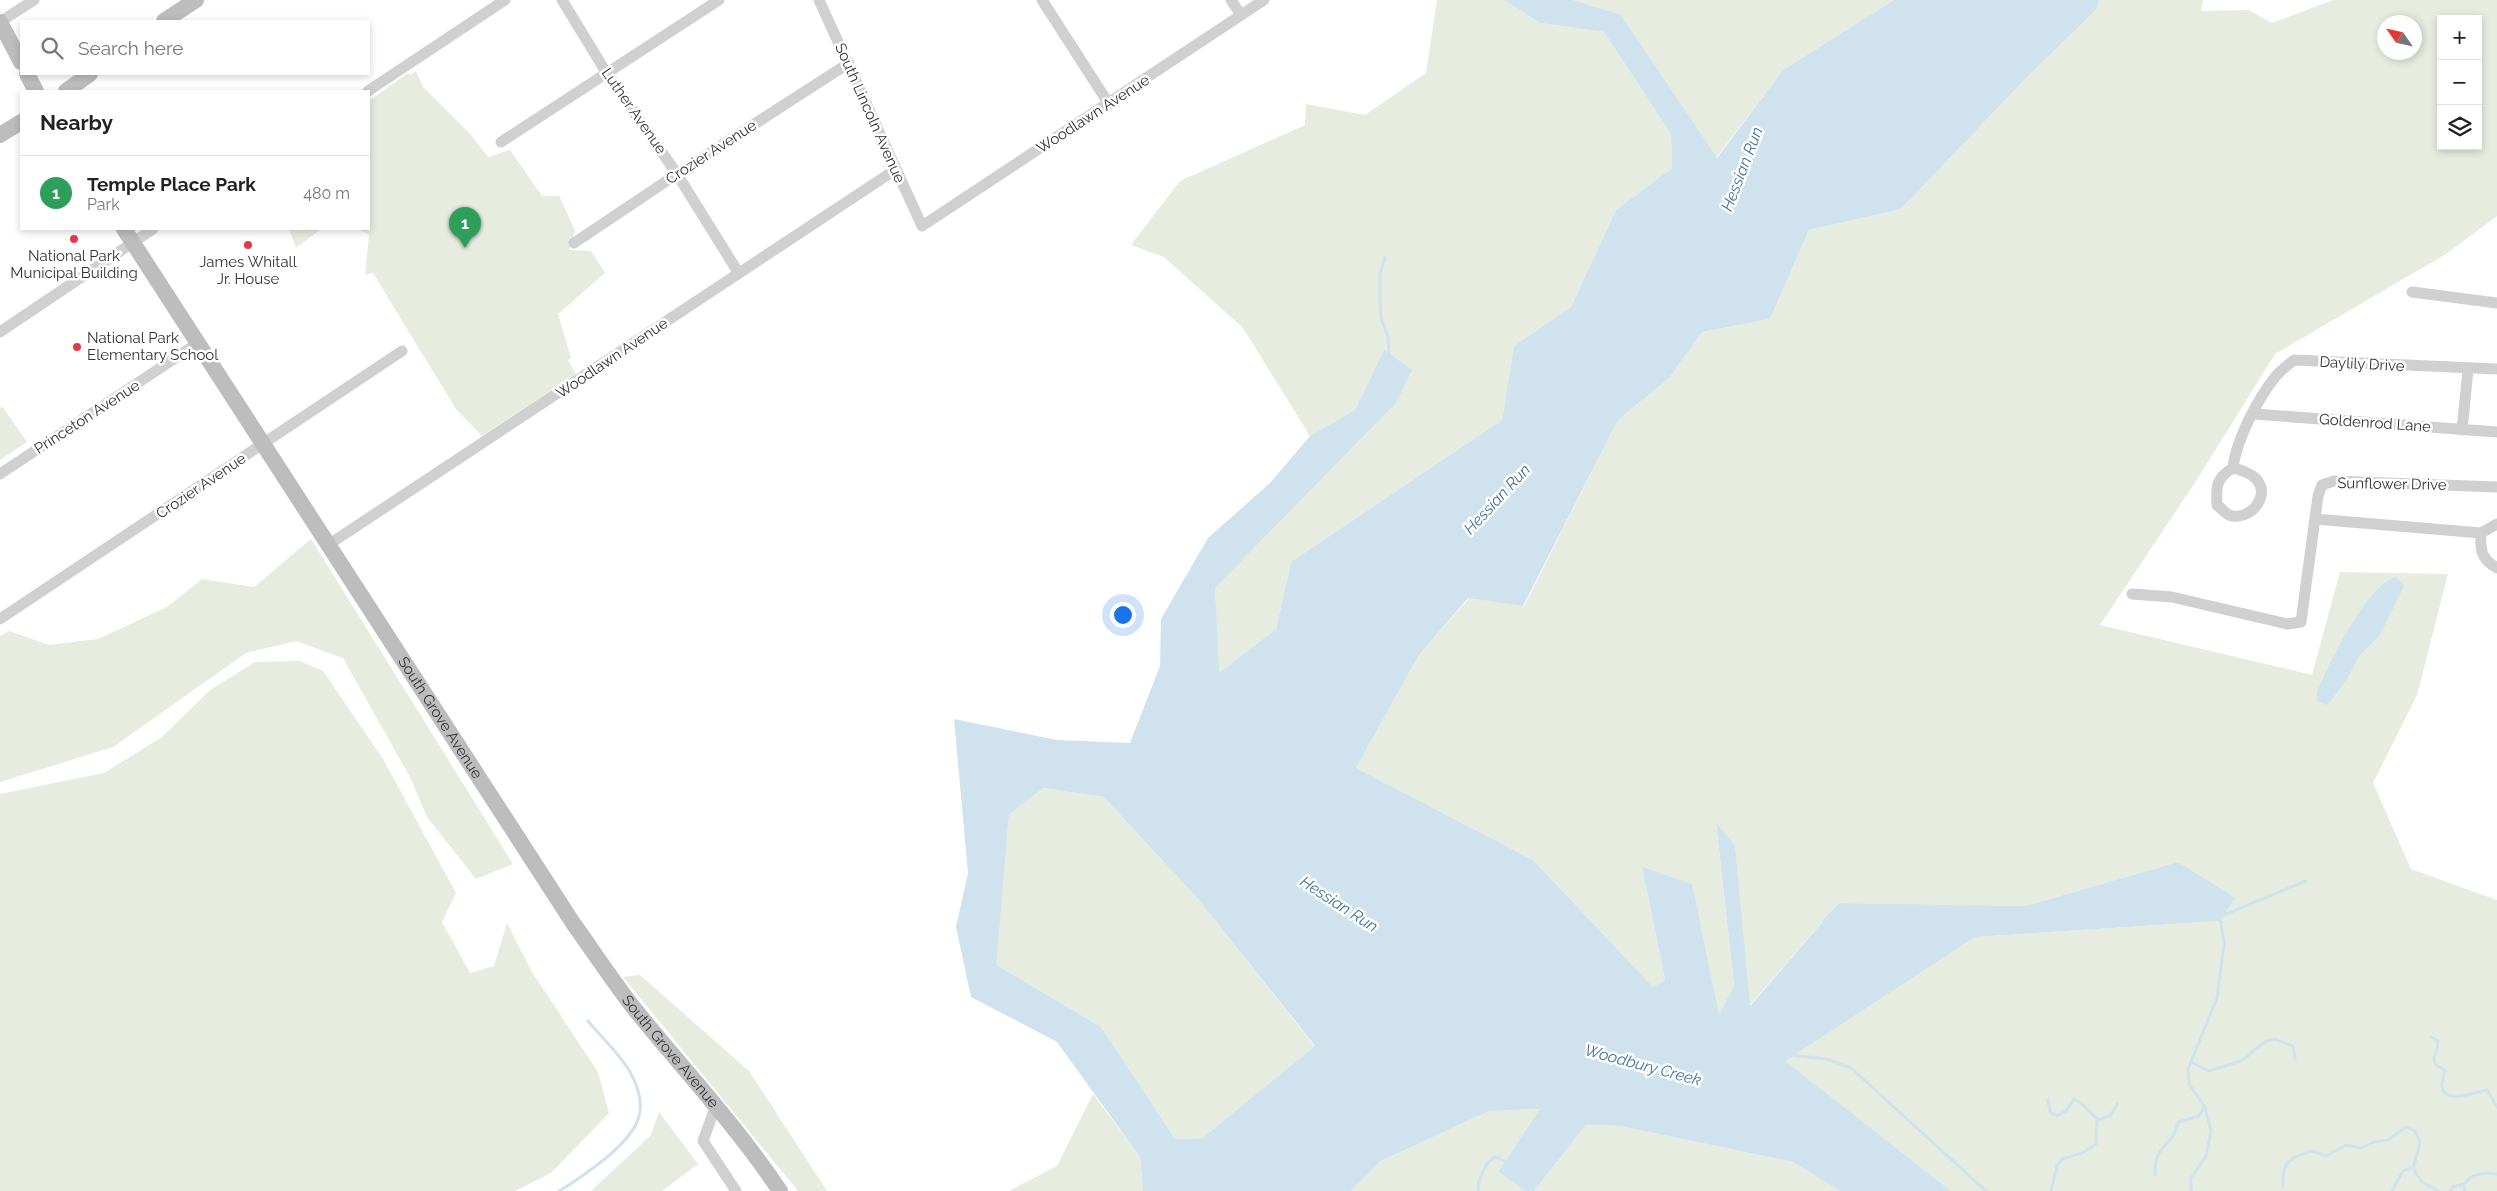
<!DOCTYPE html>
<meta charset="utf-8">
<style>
:root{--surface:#fff;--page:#f6f6f6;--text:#222;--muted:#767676;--line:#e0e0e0;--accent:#e63946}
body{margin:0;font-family:Raleway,sans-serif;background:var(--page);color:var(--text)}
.controls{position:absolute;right:15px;top:15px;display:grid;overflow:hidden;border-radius:0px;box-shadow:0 2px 8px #0003}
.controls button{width:45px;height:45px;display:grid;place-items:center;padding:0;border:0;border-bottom:1px solid var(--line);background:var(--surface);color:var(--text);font:25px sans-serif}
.compass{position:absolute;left:2377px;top:15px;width:45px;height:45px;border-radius:50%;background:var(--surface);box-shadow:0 2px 8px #0003;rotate:304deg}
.you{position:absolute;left:1122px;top:614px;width:18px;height:18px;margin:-12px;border:4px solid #fff;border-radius:50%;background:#1a73e8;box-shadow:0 0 0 8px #1a73e833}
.badge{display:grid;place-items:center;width:32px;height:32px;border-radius:50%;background:var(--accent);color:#fff;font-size:16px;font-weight:700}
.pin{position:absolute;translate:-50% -41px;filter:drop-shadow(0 1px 2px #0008)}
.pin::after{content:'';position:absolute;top:26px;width:18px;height:15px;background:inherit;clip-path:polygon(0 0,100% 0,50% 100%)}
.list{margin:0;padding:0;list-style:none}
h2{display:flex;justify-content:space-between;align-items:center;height:65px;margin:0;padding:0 20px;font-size:21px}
h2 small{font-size:16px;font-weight:400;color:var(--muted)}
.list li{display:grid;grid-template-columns:32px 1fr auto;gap:15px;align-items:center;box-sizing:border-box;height:75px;padding:0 20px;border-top:1px solid var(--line)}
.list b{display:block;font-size:19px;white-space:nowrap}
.list p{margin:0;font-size:16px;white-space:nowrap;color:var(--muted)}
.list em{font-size:16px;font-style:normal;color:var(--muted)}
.icon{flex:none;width:28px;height:28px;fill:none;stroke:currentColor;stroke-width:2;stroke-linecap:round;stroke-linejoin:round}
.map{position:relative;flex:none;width:2497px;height:1191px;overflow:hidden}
.search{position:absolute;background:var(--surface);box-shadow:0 2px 8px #0003;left:20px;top:20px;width:350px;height:55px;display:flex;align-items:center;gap:12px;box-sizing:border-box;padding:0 18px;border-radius:0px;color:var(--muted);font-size:19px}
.panel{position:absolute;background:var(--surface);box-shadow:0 2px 8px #0003;left:20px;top:90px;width:350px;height:140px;border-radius:0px}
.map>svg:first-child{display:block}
.green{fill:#e6ecdf;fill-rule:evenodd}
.water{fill:#cfe2ee;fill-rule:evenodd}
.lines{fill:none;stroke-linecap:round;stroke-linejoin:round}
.stream{stroke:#cfe2ee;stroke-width:3}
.street{stroke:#d0d0d0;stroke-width:11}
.secondary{stroke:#bdbdbd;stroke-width:16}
.poi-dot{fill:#e63946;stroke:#fff;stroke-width:2}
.labels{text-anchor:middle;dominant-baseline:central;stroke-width:5;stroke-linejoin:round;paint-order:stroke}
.street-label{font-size:15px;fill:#333;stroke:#fff}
.poi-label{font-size:15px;fill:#333;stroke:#fff}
.water-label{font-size:16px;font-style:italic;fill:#3f7597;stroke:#fff}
</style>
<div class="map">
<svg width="2497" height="1191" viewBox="0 0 2497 1191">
<rect width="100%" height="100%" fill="#fff"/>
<path class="green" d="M1437,0H1504L1540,23L1604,32L1671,134L1672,168L1616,210L1571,307L1514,346L1502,420L1291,562L1276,629L1218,674L1215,588L1396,403L1384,350L1355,410L1310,436L1243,328L1164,257L1131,245L1180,181L1305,125L1306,104L1365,115L1426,73Z
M1573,0H1894L1783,70L1716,158L1621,16Z
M2099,0H2203L2201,11L2249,10L2272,23L2333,0H2497V216L2446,254L2275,354L2196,481L2100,625L2312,675L2340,572L2448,574L2417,695L2373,783L2411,869L2497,900V1191H1951L1784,1061L1975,937L2220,921L2178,862L2025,906L1839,903L1749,1006L1735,845L1716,824L1734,985L1719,1016L1642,867L1665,980L1653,987L1533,860L1356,768L1419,655L1469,598L1524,606L1618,420L1669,378L1702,332L1770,319L1809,230L1901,209L2029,75L2097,9ZM2441,19H2478V146H2441ZM2384,22H2414V52H2384Z
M416,71L423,87L471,135L488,157L510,150L542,196H559L575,230L569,250L591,251L605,273L558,314L571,358L568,360L576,374L482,436L456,409L373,273L365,275L369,235L358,229H369V101L408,73L410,75Z
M289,229H321L296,248Z
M2,406L27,442L0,460V408Z
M311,539L513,864L476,879L427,817L411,779L343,658L296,641L246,653L113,747L0,782V636L9,631L49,645L98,639L167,607L202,579L254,587Z
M300,661L323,671L383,759L456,893L442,922L470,973L494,966L507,923L532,972L598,1072L609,1113L551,1173L515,1191H0V794L104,773L162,737L210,690L255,662Z
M1043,788L1104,797L1199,900L1315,1047L1203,1138L1175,1139L1101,1027L995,965L1009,815Z
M640,975L749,1071L827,1191H798L623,977Z
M1093,1094L1140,1157L1143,1191H1009L1057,1166Z
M1541,1109L1498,1172L1526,1191H1351L1381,1161L1489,1111Z
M659,1112L698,1164L662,1191H591L651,1135Z
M1586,1125L1620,1126L1793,1162L1840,1191H1534Z"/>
<path class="water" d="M1504,0H1573L1621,15L1717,158L1783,70L1894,0H2099L2097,9L2029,75L1901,209L1809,230L1770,319L1702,332L1669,378L1618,420L1523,606L1468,598L1419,655L1356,768L1533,860L1653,987L1665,980L1642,867L1692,884L1719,1015L1734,985L1716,823L1735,845L1750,1006L1839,903L2025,906L2178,862L2235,898L2220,921L1975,937L1785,1061L1951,1191H1840L1793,1162L1620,1126L1586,1125L1534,1191H1526L1498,1172L1540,1109L1489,1111L1381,1161L1351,1191H1100H1143L1140,1157L1057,1042L971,997L956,927L968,873L954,719L1057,740L1130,743L1160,666L1161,619L1208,538L1270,483L1310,436L1355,410L1384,350L1412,370L1396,403L1215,588L1219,673L1276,629L1291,562L1502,420L1514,346L1571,307L1616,210L1672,168L1671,134L1604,32L1540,23ZM1043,788L1104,797L1199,900L1315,1046L1203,1138L1175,1139L1101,1027L996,965L1009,815Z
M2396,577L2404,586L2380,635L2359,656L2347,679L2329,703L2326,705L2317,700V693C2327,666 2368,583 2396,577Z"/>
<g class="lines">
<path class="stream" d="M1385,258L1380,274V300L1381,318L1388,337L1389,355
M2221,916L2306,881
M1824,921L1834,911
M2431,1037L2438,1041C2438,1056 2425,1061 2445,1070C2445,1076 2441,1081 2442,1087C2445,1106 2479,1090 2487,1090L2497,1107
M1791,1055L1826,1059L1851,1068L1986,1191
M2191,1062L2209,1071L2241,1061L2266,1041L2275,1039L2293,1046L2295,1059
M2048,1100L2050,1112L2057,1116L2066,1111L2074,1099C2083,1102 2089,1113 2099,1120L2111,1115L2117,1104
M2155,1175C2155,1151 2160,1153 2173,1136C2176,1132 2176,1126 2179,1122L2199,1116L2204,1107
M2464,1184L2465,1191
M2283,1186C2281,1162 2291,1157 2312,1151L2326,1156L2346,1145L2361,1148L2374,1142L2388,1140L2406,1127L2415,1131L2420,1143L2414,1165L2415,1172L2422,1182L2439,1191
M559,1191C576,1181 591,1170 606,1158C637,1132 652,1111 630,1072C619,1053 602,1038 588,1021
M1478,1191C1478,1180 1485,1161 1496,1157L1508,1163
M2051,1191L2057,1166L2062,1159L2082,1153L2096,1144L2097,1119
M2191,1191V1178L2206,1156L2211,1131L2205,1107L2189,1084L2188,1069L2217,998L2224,944L2220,917
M2392,1191L2403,1171L2414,1167
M2451,1191L2452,1187L2464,1184C2472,1173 2485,1172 2497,1174"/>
<path class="street" d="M562,0L606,72L677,174L738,272
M819,0L922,226L1264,0
M1042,0L1109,104
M1231,0L1241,15
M0,22L34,0
M368,91L505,0
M501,142L719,0
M574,243L677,174L849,63
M2412,292L2497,303
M0,332L153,229
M2254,414L2497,432
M2462,430L2468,370
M2233,468C2236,440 2258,398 2276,376C2281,370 2288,365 2294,360L2497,369
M2233,468C2241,470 2252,473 2257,480C2271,497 2249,522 2229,515C2225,513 2221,508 2217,505C2216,486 2216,478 2233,468Z
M0,474L198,343
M2315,519L2481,533L2497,524
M2481,533C2480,550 2481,559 2497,568
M328,545L895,170
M2132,594L2172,597L2287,624L2301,622L2318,496L2322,485L2334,481L2497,487
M0,619L402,351
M716,1105L703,1141L736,1191"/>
<g class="secondary">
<path d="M164,21L196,0"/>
<path d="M0,22L21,62"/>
<path d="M27,74L36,91"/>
<path d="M66,91L90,74"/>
<path d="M0,135L21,122"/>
<path id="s1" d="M124,229L573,923C593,951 612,980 633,1007C682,1068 736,1125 780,1191"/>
</g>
</g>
<g class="poi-dot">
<circle cx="74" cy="239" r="5"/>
<circle cx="248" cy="245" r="5"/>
<circle cx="77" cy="347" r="5"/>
</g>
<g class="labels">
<g class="street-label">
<text transform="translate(634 111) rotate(55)">Luther Avenue</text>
<text transform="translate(870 113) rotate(66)">South Lincoln Avenue</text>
<text transform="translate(1093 114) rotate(-33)">Woodlawn Avenue</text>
<text transform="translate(711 152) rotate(-33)">Crozier Avenue</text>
<text transform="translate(612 358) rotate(-34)">Woodlawn Avenue</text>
<text transform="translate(2362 364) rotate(3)">Daylily Drive</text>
<text transform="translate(87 417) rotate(-33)">Princeton Avenue</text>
<text transform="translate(2375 423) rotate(4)">Goldenrod Lane</text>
<text transform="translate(2392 484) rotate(1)">Sunflower Drive</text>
<text transform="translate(201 486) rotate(-34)">Crozier Avenue</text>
<text stroke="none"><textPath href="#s1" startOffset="582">South Grove Avenue</textPath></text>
<text stroke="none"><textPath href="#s1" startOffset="988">South Grove Avenue</textPath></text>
</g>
<g class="poi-label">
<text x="74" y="256">National Park<tspan x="74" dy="17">Municipal Building</tspan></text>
<text x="248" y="262">James Whitall<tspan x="248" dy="17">Jr. House</tspan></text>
<text x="87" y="338" text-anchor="start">National Park<tspan x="87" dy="17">Elementary School</tspan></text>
</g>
<g class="water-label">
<text transform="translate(1742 169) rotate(-69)">Hessian Run</text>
<text transform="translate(1497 499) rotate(-47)">Hessian Run</text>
<text transform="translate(1339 904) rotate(33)">Hessian Run</text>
<text transform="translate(1643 1065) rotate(15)">Woodbury Creek</text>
</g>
</g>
</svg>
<div class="controls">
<button>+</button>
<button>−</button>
<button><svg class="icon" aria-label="layers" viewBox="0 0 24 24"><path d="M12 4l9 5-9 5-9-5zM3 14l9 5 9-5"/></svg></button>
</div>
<svg class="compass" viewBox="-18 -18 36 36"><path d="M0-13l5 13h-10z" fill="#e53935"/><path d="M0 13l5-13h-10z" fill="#767676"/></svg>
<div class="you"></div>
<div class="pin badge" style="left:465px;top:248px;background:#2e9e5b">1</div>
<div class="search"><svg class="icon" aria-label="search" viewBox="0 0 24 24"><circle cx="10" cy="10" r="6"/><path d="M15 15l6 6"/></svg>Search here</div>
<section class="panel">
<h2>Nearby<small></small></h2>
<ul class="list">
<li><span class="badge" style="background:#2e9e5b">1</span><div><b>Temple Place Park</b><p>Park</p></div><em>480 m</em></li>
</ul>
</section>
</div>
